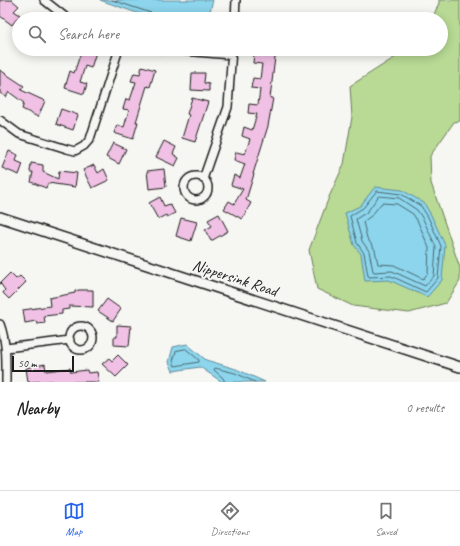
<!DOCTYPE html>
<style>
:root{--surface:#fff;--page:#f2f2f2;--text:#222;--muted:#767676;--line:#e0e0e0;--accent:#2563eb}
body{margin:0;font-family:Caveat,sans-serif;background:var(--page);color:var(--text)}
.scale{position:absolute;left:12px;bottom:10px;width:62px;box-sizing:border-box;padding-left:4px;border:2px solid #1c1c1c;border-top:0;font-size:11px;line-height:14px;white-space:nowrap;color:#1c1c1c;-webkit-text-stroke:3px #f6f6f2;paint-order:stroke}
.list{margin:0;padding:0;list-style:none}
h2{display:flex;justify-content:space-between;align-items:center;height:52px;margin:0;padding:0 16px;font-size:17px}
h2 small{font-size:13px;font-weight:400;color:var(--muted)}
.icon{flex:none;width:22px;height:22px;fill:none;stroke:currentColor;stroke-width:2;stroke-linecap:round;stroke-linejoin:round}
.map{position:relative;flex:none;width:460px;height:382px;overflow:hidden}
.search{position:absolute;background:var(--surface);box-shadow:0 2px 10px #0003;left:12px;right:12px;top:12px;height:44px;display:flex;align-items:center;gap:10px;box-sizing:border-box;padding:0 14px;border-radius:22px;color:var(--muted);font-size:15px}
.sheet{height:108px;background:var(--surface)}
nav{display:flex;justify-content:space-around;align-items:center;box-sizing:border-box;height:56px;border-top:1px solid var(--line);background:var(--surface);font-size:11px;color:var(--muted)}
nav a{display:grid;justify-items:center;gap:2px}
nav .on{color:var(--accent)}
.map>svg:first-child{display:block}
.green{fill:#b8da94;stroke:#6a7b58}
.water{fill:#8cd5ec;stroke:#5f8b99}
.lines{fill:none;stroke-linecap:round;stroke-linejoin:round}
.shore{stroke:#49666f;stroke-width:1}
.building{fill:#f0c1e4;stroke:#1c1c1c}
.minor-casing{stroke:#1c1c1c;stroke-width:10}
.tertiary-casing{stroke:#1c1c1c;stroke-width:12}
.minor{stroke:#f6f6f2;stroke-width:7}
.tertiary{stroke:#f6f6f2;stroke-width:9}
.labels{text-anchor:middle;dominant-baseline:central;stroke-width:4;stroke-linejoin:round;paint-order:stroke}
.street-label{font-size:16px;fill:#1c1c1c;stroke:#f6f6f2}
</style>
<div class="map">
<svg width="460" height="382" viewBox="0 0 460 382">
<rect width="100%" height="100%" fill="#f6f6f2"/>
<filter id="ink" filterUnits="userSpaceOnUse"><feTurbulence type="fractalNoise" baseFrequency=".025" numOctaves="2"/><feDisplacementMap in="SourceGraphic" scale="8" xChannelSelector="R" yChannelSelector="G"/><feConvolveMatrix kernelMatrix="1 2 1 2 8 2 1 2 1" color-interpolation-filters="sRGB"/></filter>
<g filter="url(#ink)">
<path class="green" d="M439,0H460V121L454,122L430,156L431,183L460,268V281L446,303L409,313L353,306L317,289L309,250L329,197L344,164L352,117L350,86L408,49H441V19H432L439,3Z"/>
<path class="water" d="M100,0H213L208,19H154Z
M375,187L402,190L424,203L431,215L445,245L442,280L427,297L389,280L365,281L361,254L354,245L345,213L360,206Z
M187,344L206,360L236,369L265,382H222L200,367L173,371L169,362L173,347Z"/>
<g class="lines">
<path class="shore" d="M112,0L151,13L153,16L154,19
M377,191L401,194L421,206L428,217L441,246L438,278L426,292L391,276L370,277L368,276L364,253L357,243L350,216L363,208Z
M379,196L399,198L417,210L423,219L436,247L434,276L425,286L392,271L374,272L373,271L369,251L362,241L356,219L367,212Z
M382,203L397,204L413,214L418,222L429,248L428,273L423,279L394,265L378,264L375,250L367,238L363,222L371,216Z
M186,349L199,360V362L175,366L173,361L176,351Z
M225,382L223,378L214,370L215,368L235,373L255,382"/>
</g>
<path class="building" d="M0,0H12L19,6L14,11L20,15L12,25L0,16Z
M82,49L96,52L91,68L85,66L80,82L87,84L84,94L65,88L70,71L74,73Z
M261,49H276L270,98H273L268,126L253,174H254L246,200L251,203L242,219L224,209L229,201L234,204L243,189L231,185L234,175L240,178L245,164L234,160L236,152L245,154L250,139L242,136L244,127L252,130L257,114L248,113L249,104L258,105L260,89L251,88L253,78L260,79L262,64L253,63L254,53L261,54Z
M142,66L155,70L150,87L147,86L136,122H138L133,139L114,133L117,125L124,127L129,110L123,109L126,99L130,100L136,82L131,81L134,73L140,74Z
M0,70L24,86L21,90L45,101L38,117L22,109L24,103L9,92L6,97L0,93Z
M192,73H205L204,83L209,84V91L191,90Z
M192,98L208,102L195,142L182,138L189,115L187,114Z
M61,109L78,115L73,130L56,124Z
M164,141L176,147L173,154L179,158L175,166L156,157Z
M113,143L126,149L119,164L106,157Z
M9,151L18,155L16,161L23,164L19,175L2,168Z
M31,163L43,165V172L58,179L59,171L77,173L75,187L48,183L46,188L31,182L33,172H30Z
M94,165L98,173L104,169L109,180L92,188L83,170Z
M164,169L166,187L149,189L147,171Z
M160,197L164,206L170,204L175,213L167,217L166,215L158,219L149,203Z
M219,214L228,231L211,241L205,230L212,226L208,220Z
M181,218L197,222L191,241L176,236Z
M10,273L16,279L20,276L26,282L9,299L3,293L5,290L0,283Z
M79,290H93V307L69,306V309L62,310V314L44,316L45,323L37,324L36,321L25,323L23,310L50,306L49,298L75,293V291Z
M107,299L121,309L113,321L98,311Z
M117,325L131,326L129,346L114,345V337H117Z
M118,355L128,365L116,377L102,364L109,358L112,361Z
M45,364L46,371L70,368L71,372L87,370L88,373L97,372L99,382H54L53,381L28,382L26,368Z"/>
<g class="lines">
<defs>
<path id="minor" d="M44,0L68,19
M235,19L236,0
M160,49L231,55
M0,120L19,134L67,149L75,151L84,146L90,139L119,49
M184 188a12 12 0 1 1 24 0a12 12 0 1 1-24 0Z
M203,179L228,107L232,49
M0,324C7,343 6,362 6,382
M69 338a12 12 0 1 1 24 0a12 12 0 1 1-24 0Z
M6,348L70,340"/>
<path id="tertiary" d="M0,217L460,367"/>
</defs>
<use href="#minor" class="minor-casing"/>
<use href="#tertiary" class="tertiary-casing"/>
<use href="#minor" class="minor"/>
<use href="#tertiary" class="tertiary"/>
</g>
</g>
<g class="labels">
<g class="street-label">
<text transform="translate(235 278) rotate(18)">Nippersink Road</text>
</g>
</g>
</svg>
<div class="scale">50 m</div>
<div class="search"><svg class="icon" aria-label="search" viewBox="0 0 24 24"><circle cx="10" cy="10" r="6"/><path d="M15 15l6 6"/></svg>Search here</div>
</div>
<section class="sheet">
<h2>Nearby<small>0 results</small></h2>
<ul class="list">
</ul>
</section>
<nav>
<a class="on"><svg class="icon" aria-label="map" viewBox="0 0 24 24"><path d="M3 6l6-2 6 2 6-2v14l-6 2-6-2-6 2zM9 4v14M15 6v14"/></svg>Map</a>
<a><svg class="icon" aria-label="directions" viewBox="0 0 24 24"><path d="M12 3l9 9-9 9-9-9zM9 14v-3h6M13 9l2 2-2 2"/></svg>Directions</a>
<a><svg class="icon" aria-label="saved" viewBox="0 0 24 24"><path d="M7 4h10v16l-5-4-5 4z"/></svg>Saved</a>
</nav>
